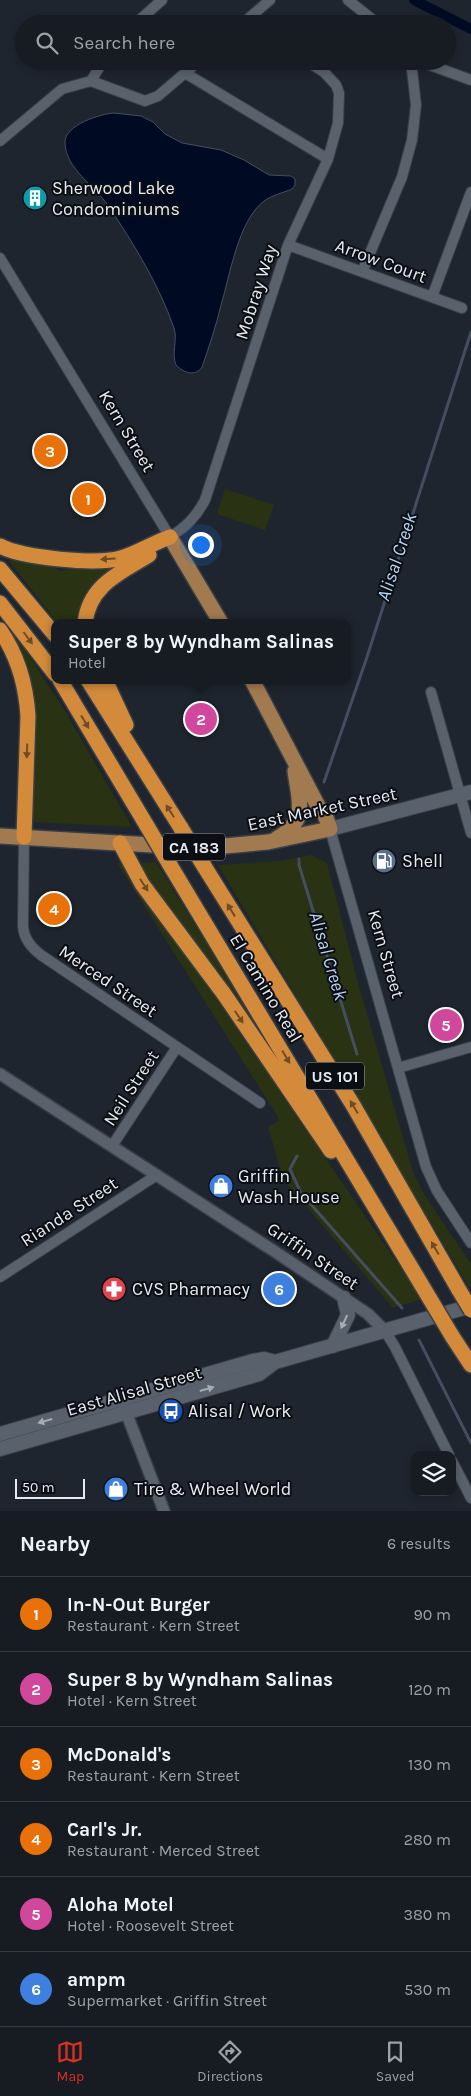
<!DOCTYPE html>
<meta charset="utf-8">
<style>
:root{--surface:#161c22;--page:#1f252a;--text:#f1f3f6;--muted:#9ea1a5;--line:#353a40;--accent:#d93025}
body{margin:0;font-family:Karla,sans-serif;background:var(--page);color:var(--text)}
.controls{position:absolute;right:15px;bottom:15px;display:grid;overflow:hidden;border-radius:10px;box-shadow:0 2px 8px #0003}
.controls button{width:45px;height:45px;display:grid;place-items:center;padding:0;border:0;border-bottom:1px solid var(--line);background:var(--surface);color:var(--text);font:25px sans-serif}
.scale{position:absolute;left:15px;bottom:12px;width:70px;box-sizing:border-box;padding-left:5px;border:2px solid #e6ebf1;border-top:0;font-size:14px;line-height:18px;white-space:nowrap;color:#e6ebf1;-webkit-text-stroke:4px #0b0e12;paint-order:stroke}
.you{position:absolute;left:200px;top:544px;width:18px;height:18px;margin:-12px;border:4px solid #fff;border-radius:50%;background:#1a73e8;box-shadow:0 0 0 8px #1a73e833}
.badge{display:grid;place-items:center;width:32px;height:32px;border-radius:50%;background:var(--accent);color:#fff;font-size:16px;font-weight:700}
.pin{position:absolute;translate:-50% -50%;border:2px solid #fff;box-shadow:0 1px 5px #0006}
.popup{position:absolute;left:51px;top:619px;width:300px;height:65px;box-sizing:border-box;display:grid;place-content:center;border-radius:10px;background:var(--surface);filter:drop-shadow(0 1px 4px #0005);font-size:16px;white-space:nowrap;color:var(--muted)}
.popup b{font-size:19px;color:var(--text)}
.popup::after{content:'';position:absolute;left:50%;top:100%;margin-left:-10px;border:10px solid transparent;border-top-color:var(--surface)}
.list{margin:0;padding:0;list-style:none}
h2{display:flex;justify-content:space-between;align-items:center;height:65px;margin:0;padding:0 20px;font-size:21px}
h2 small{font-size:16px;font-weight:400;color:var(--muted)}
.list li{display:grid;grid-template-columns:32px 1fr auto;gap:15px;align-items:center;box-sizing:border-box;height:75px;padding:0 20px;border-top:1px solid var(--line)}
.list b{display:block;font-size:19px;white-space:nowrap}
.list p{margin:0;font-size:16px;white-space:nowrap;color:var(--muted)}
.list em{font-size:16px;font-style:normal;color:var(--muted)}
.icon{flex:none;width:28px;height:28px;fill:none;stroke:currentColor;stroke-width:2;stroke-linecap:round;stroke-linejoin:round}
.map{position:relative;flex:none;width:471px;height:1511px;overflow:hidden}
.search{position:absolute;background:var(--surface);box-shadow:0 2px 8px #0003;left:15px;right:15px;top:15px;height:55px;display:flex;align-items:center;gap:12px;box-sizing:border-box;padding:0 18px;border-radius:28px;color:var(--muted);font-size:19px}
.sheet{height:515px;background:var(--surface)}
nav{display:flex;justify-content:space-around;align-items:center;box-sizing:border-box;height:70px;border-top:1px solid var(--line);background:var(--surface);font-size:14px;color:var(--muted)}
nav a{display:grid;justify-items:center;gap:2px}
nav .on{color:var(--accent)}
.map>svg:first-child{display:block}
.green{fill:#293212}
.water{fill:#000b23;stroke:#454e61}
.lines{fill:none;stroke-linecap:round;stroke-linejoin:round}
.stream{stroke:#454e61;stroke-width:3}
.canal{stroke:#000b23;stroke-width:10}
.minor-casing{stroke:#393f46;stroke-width:12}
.tertiary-casing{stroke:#393f46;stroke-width:14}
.secondary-casing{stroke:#393f46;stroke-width:16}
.primary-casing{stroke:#393f46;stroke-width:18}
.motorway-casing{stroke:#393f46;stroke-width:18}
.minor{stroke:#59616c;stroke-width:10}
.tertiary{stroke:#59616c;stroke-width:11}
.secondary{stroke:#59616c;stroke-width:14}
.primary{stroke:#a27a4f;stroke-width:15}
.motorway{stroke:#d38b3b;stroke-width:15}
.motorway-bridge-casing{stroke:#393f46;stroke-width:18;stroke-linecap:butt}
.motorway-bridge{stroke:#d38b3b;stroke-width:15}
.oneway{fill:#6f4c26}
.oneway2{fill:#a7adb5}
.labels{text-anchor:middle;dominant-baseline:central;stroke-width:4;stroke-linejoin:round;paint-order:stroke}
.shield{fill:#0b0e12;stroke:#a4a9ae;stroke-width:1}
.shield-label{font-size:16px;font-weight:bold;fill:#e6ebf1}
.poi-label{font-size:18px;fill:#e6ebf1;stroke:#0b0e12;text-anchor:start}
.street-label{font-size:18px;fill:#e6ebf1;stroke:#0b0e12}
.water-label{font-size:19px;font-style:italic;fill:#b9d5f5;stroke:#0b0e12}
</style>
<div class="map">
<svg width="471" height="1511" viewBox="0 0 471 1511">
<rect width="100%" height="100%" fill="#1e252e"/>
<path class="green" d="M225,489L274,505L265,530L217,514Z
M10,556L44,562L61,571L79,567L113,566L115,569C93,581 79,596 79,623H58L9,561Z
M14,633L63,708L132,827L35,822L32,817L36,734L34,709L8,637Z
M311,855L327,863L358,983L413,1172L424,1194L471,1264V1286L469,1287L218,865L278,861Z
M156,862L259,1029L255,1032L147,880L141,863Z
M117,863H123L422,1299L393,1308L283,1179L268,1127L280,1120Z"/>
<path class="water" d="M114,113L141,116L153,122L165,134L182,143L221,150L244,160L269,175L291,176L295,179V185L292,189C283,193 272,195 264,201C238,221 230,275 221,305C216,326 209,347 202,367C195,377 184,373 176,365C171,353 178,340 174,328C159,285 134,244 109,207C95,185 65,169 65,142C65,125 100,114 114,113Z"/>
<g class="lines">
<path class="stream" d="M324,782L367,657L471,332
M299,859V865L357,1054
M297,1156L290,1169L301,1193L402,1308
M419,1340L471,1443"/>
<path class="canal" d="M414,0L471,29"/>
<defs>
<path id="minor" d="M348,0L378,24
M135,24L162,0
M242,24L270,0
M419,61L471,80
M185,73L328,159
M91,81L145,101L158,96L199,61
M0,141L62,89L91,81L103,61
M288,245L462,308
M0,258L170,537C186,527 196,517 205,500L288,245L328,159L338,123L339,93L336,85L324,72L306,61
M362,272L402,177L412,140L416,105L411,61
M432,297L471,192
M431,692L471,833
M330,829L426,1167L437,1191L471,1243
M24,837L23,926C24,939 31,947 41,955L260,1103
M398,1068L471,1047
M112,1146L177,1047
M0,1277L157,1175
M385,1331L395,1347L449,1455
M452,1461L471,1498"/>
<path id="tertiary" d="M0,1074L274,1251L368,1314L385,1331
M121,1399L164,1511"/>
<path id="secondary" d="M330,829L471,792
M333,1346L348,1315L344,1298
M0,1434L253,1361L264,1359L275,1362
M0,1449L259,1374L275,1362L471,1306"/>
<path id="primary" d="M170,537L221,623
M0,836L203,848L268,842L330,829L324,812L319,808L252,680
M276,839C309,821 299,802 295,771"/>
<path id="motorway" d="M0,546C23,558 96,565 121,558C138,553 153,543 170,537
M0,569L55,635
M0,603L55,674
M85,623C89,585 120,573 149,555
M0,630C18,656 26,685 28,716L24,837
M60,680L147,826
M88,680L181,828
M105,680L126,725
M120,843L142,884L224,994L331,1151
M170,865L430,1299
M204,866L353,1105L459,1290
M452,1336L471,1365"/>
</defs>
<use href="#minor" class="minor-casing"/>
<use href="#tertiary" class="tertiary-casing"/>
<use href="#secondary" class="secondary-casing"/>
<use href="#primary" class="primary-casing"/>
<use href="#motorway" class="motorway-casing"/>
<use href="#minor" class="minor"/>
<use href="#tertiary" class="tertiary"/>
<use href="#secondary" class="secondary"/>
<use href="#primary" class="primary"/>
<use href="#motorway" class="motorway"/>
<defs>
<path id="motorway-bridge" d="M147,826L170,865
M181,828L204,866
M459,1290L471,1310
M430,1299L452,1336"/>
</defs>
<use href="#motorway-bridge" class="motorway-bridge-casing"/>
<use href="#motorway-bridge" class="motorway-bridge"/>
</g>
<defs><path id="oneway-solid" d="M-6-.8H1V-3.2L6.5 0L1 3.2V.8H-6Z" transform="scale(1.25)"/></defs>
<g class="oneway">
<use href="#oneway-solid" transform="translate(108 559) rotate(177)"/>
<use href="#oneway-solid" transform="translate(28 638) rotate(53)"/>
<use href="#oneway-solid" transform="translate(85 722) rotate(59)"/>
<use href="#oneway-solid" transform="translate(27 751) rotate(92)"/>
<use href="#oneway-solid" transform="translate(170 811) rotate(-123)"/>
<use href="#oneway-solid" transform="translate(144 885) rotate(57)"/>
<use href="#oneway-solid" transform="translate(231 910) rotate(-122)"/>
<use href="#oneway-solid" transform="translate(239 1017) rotate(56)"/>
<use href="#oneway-solid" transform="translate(286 1057) rotate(59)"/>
<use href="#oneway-solid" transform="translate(354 1107) rotate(-121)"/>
<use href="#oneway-solid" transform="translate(435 1248) rotate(-120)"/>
</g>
<g class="oneway2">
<use href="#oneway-solid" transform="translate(344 1322) rotate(115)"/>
<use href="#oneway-solid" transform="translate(207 1389) rotate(-16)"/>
<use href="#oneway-solid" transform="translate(45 1421) rotate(164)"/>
</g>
<defs>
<symbol id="building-disc" viewBox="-11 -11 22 22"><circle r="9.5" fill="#0f9aa8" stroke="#0b0e12"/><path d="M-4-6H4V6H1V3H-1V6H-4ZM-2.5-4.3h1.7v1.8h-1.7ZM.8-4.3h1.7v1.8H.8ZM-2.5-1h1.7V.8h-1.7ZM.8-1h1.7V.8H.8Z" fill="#fff"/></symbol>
<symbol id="fuel-disc" viewBox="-11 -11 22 22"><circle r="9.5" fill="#5c6f8a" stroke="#0b0e12"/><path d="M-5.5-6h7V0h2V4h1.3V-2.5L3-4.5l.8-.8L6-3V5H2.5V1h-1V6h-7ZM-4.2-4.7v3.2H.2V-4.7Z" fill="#fff"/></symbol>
<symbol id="shop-disc" viewBox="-11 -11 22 22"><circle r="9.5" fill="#3f7fe0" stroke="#0b0e12"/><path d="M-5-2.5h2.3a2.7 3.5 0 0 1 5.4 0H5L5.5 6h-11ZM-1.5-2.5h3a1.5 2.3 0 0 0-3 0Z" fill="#fff"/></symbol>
<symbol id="pharmacy-disc" viewBox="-11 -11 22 22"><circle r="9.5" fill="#e0444e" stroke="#0b0e12"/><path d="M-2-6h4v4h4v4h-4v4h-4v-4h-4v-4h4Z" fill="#fff"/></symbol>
<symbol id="bus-disc" viewBox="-11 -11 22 22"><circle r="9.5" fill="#1a4fb4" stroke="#0b0e12"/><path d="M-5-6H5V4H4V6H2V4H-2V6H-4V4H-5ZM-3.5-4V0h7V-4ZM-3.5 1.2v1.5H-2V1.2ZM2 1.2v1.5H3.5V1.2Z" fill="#fff"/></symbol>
</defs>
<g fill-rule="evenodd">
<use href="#building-disc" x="21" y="184" width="28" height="28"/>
<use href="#fuel-disc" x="370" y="847" width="28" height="28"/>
<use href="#shop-disc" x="207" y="1172" width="28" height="28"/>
<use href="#pharmacy-disc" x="100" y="1275" width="28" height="28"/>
<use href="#bus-disc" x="157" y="1397" width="28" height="28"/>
<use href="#shop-disc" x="102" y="1475" width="28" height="28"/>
</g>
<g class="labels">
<g class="shield">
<rect x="163" y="833.5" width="62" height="27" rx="4"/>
<rect x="306" y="1062.5" width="58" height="27" rx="4"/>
</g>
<g class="shield-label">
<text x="194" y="847">CA 183</text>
<text x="335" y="1076">US 101</text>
</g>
<g class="poi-label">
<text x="52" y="188">Sherwood Lake<tspan x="52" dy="21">Condominiums</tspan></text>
<text x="402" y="861">Shell</text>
<text x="238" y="1176">Griffin<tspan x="238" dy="21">Wash House</tspan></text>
<text x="132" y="1289">CVS Pharmacy</text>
<text x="188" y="1411">Alisal / Work</text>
<text x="134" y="1489">Tire &amp; Wheel World</text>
</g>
<g class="street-label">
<text transform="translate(381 261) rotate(20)">Arrow Court</text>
<text transform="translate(256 292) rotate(-72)">Mobray Way</text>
<text transform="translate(127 431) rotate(59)">Kern Street</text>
<text transform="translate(322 809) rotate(-12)">East Market Street</text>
<text transform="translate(386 954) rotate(74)">Kern Street</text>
<text transform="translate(108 981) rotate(34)">Merced Street</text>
<text transform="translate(266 988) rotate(59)">El Camino Real</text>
<text transform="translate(131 1088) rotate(-57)">Neil Street</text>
<text transform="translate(69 1212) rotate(-33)">Rianda Street</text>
<text transform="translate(313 1256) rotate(34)">Griffin Street</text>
<text transform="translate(134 1391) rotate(-16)">East Alisal Street</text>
</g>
<g class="water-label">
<text transform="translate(397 557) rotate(-72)">Alisal Creek</text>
<text transform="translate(328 956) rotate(73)">Alisal Creek</text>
</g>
</g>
</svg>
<div class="controls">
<button><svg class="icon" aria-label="layers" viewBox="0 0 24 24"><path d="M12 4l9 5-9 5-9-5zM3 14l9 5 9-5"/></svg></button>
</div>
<div class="scale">50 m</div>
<div class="you"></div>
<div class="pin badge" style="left:88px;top:499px;background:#e8710a">1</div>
<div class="pin badge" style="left:201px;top:719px;background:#d1479c">2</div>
<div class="popup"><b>Super 8 by Wyndham Salinas</b>Hotel</div>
<div class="pin badge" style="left:50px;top:451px;background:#e8710a">3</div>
<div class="pin badge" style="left:54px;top:909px;background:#e8710a">4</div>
<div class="pin badge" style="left:446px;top:1025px;background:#d1479c">5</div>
<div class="pin badge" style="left:279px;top:1289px;background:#3f7fe0">6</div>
<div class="search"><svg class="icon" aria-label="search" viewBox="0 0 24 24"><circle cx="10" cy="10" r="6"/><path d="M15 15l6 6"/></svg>Search here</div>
</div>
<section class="sheet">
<h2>Nearby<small>6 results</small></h2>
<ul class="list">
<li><span class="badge" style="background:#e8710a">1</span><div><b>In-N-Out Burger</b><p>Restaurant · Kern Street</p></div><em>90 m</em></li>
<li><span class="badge" style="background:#d1479c">2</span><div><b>Super 8 by Wyndham Salinas</b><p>Hotel · Kern Street</p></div><em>120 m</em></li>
<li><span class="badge" style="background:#e8710a">3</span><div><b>McDonald's</b><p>Restaurant · Kern Street</p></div><em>130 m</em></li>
<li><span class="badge" style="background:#e8710a">4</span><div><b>Carl's Jr.</b><p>Restaurant · Merced Street</p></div><em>280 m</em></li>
<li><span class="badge" style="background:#d1479c">5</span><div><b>Aloha Motel</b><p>Hotel · Roosevelt Street</p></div><em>380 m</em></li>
<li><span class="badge" style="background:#3f7fe0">6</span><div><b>ampm</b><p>Supermarket · Griffin Street</p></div><em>530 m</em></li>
</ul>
</section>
<nav>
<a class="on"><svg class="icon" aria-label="map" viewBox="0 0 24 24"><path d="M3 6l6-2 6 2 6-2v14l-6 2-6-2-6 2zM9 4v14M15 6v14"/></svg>Map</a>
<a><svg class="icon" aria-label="directions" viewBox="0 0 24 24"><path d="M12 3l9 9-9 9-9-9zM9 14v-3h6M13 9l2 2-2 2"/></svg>Directions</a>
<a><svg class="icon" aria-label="saved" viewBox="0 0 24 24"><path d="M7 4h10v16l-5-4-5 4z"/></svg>Saved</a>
</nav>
